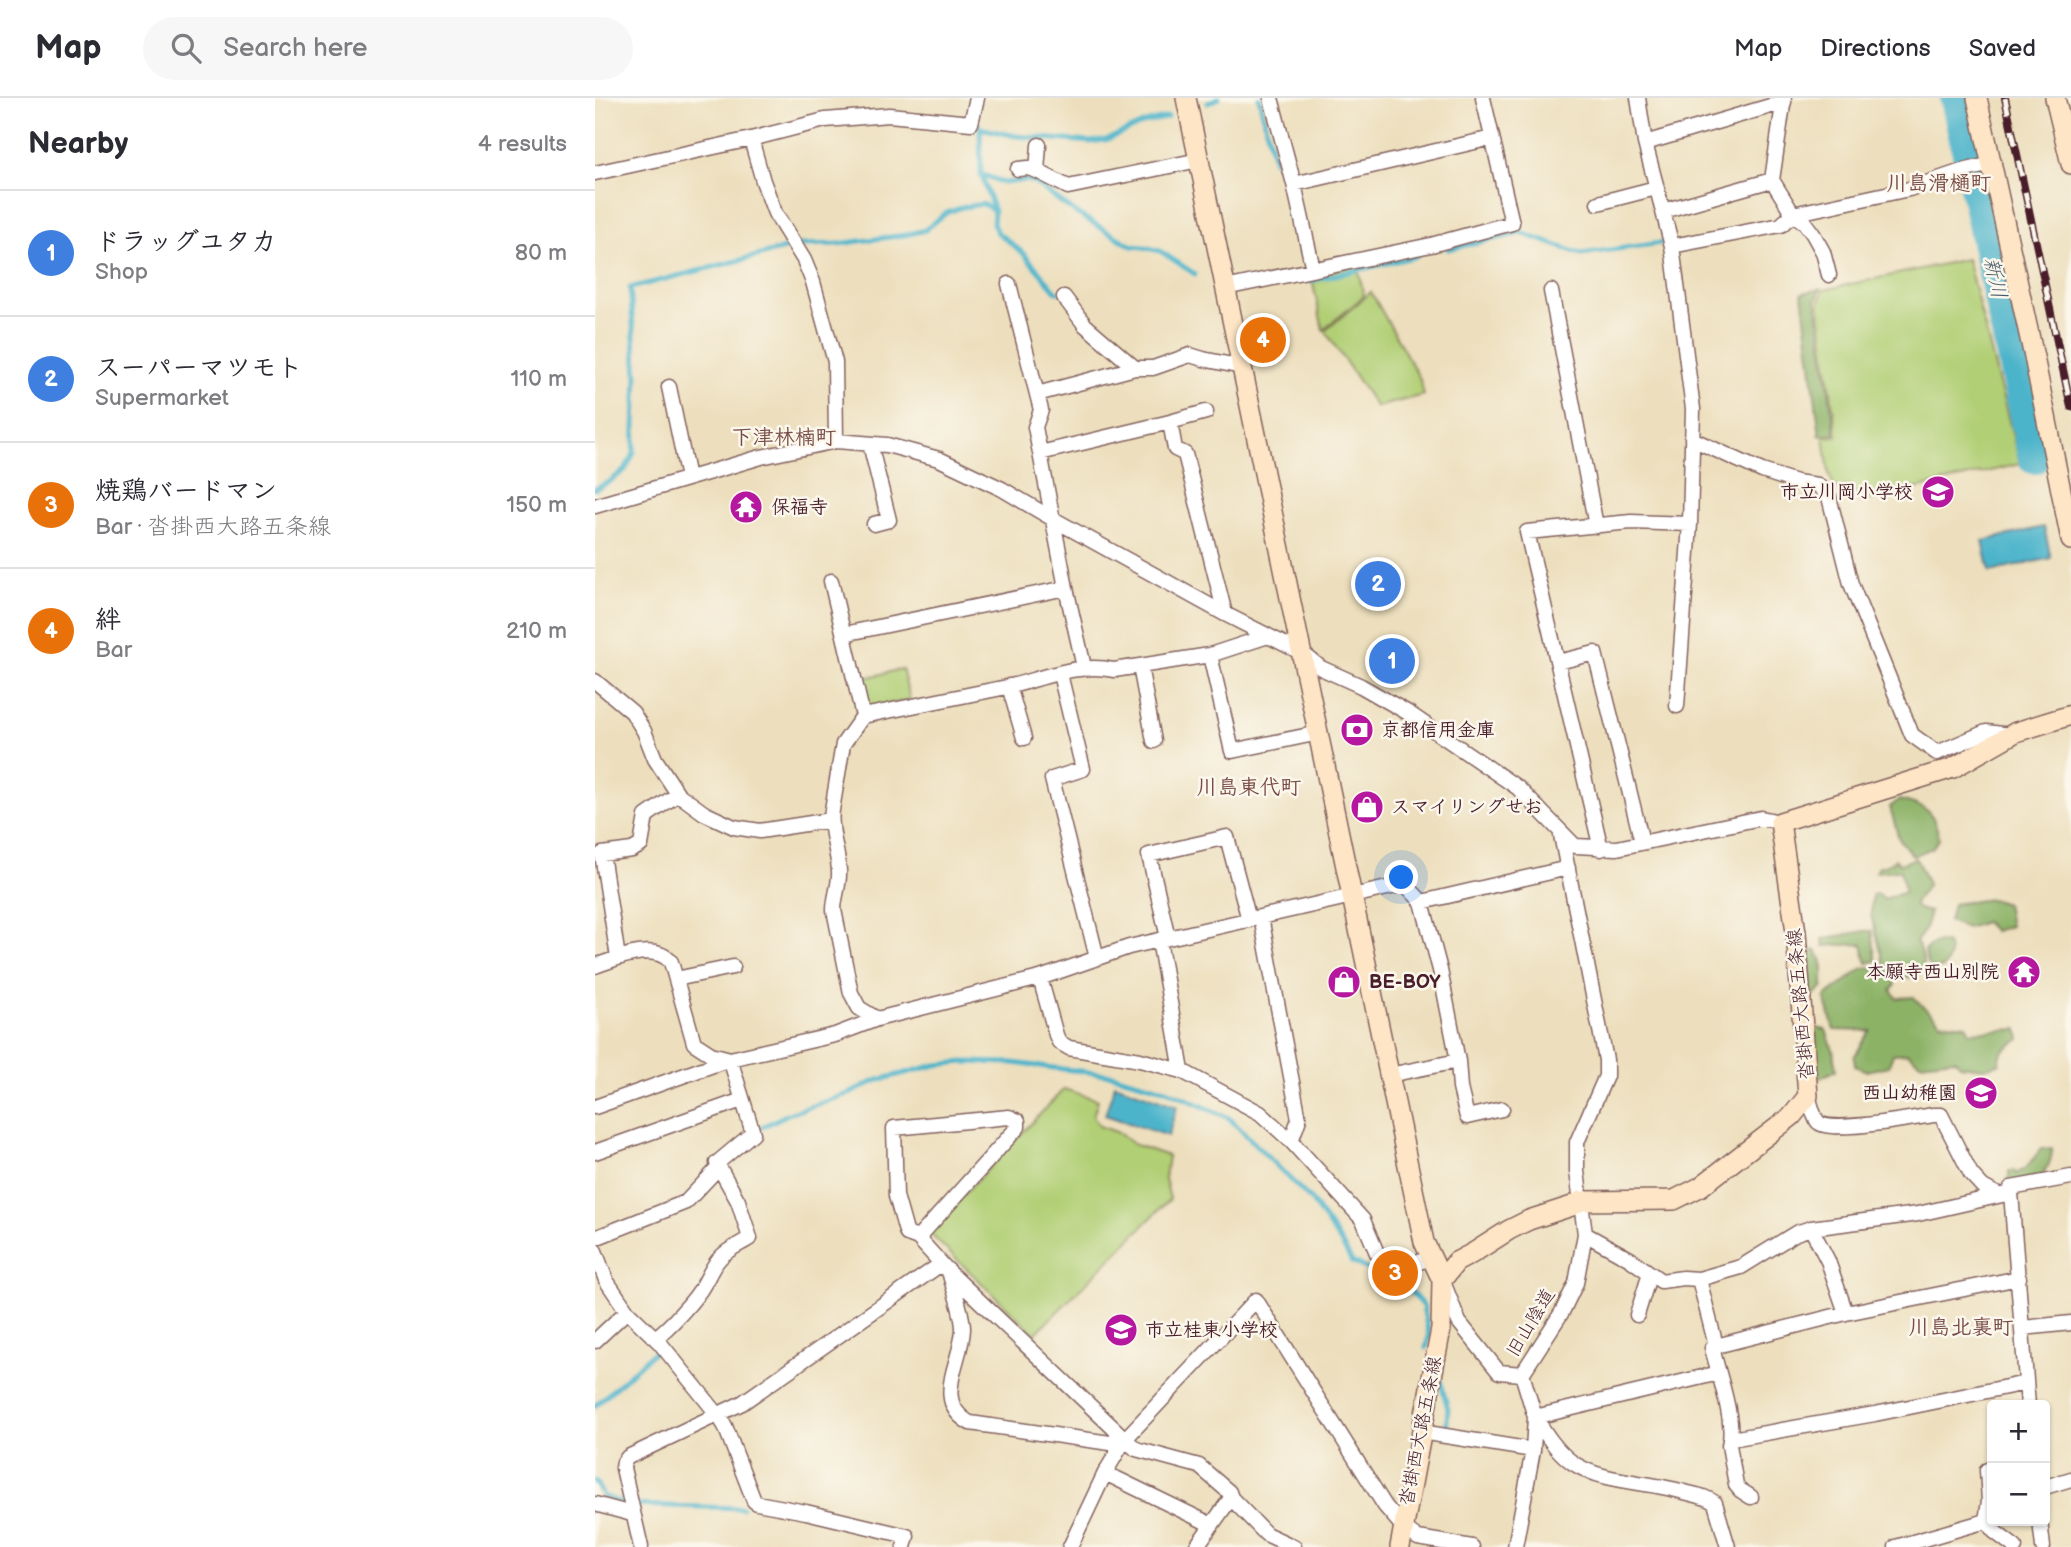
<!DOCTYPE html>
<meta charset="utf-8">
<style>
:root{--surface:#fff;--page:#f7f7f7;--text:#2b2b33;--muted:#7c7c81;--line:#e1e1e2;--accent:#b5179e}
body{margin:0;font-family:"Balsamiq Sans","Klee One",sans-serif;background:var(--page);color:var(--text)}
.controls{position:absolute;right:21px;bottom:21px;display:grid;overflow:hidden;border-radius:7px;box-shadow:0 2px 5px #0004}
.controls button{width:63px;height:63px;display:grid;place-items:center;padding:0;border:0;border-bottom:2px solid var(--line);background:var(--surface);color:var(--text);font:35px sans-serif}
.you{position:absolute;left:807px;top:780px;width:24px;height:24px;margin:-18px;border:5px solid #fff;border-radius:50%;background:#1a73e8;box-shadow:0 0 0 10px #1a73e833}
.badge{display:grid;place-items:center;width:46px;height:46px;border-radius:50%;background:var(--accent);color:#fff;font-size:23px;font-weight:700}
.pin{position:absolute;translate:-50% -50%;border:4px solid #fff;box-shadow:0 2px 7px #0006}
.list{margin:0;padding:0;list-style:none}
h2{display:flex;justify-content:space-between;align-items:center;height:91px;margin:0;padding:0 28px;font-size:30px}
h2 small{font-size:23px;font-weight:400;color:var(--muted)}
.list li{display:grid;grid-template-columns:46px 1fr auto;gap:21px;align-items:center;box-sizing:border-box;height:126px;padding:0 28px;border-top:2px solid var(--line)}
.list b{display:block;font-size:26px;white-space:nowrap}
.list p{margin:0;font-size:23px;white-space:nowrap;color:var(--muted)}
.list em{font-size:23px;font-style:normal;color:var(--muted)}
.icon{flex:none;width:38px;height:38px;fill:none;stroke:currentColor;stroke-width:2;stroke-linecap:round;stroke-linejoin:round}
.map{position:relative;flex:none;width:1476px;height:1449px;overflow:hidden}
header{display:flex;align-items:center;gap:42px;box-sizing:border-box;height:98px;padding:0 35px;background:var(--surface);border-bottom:2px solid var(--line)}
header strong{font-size:33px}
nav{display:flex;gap:38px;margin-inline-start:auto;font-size:24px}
.search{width:490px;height:63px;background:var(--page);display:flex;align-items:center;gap:18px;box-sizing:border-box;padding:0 24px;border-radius:38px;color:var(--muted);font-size:26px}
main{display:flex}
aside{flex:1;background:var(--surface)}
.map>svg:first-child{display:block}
.green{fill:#b1cf75;stroke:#7e7750;stroke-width:2}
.forest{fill:#8cb266;stroke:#6b6848;stroke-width:2}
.water{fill:#4cb4ca;stroke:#4b6a7a;stroke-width:2}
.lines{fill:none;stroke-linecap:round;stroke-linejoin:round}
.stream{stroke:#4cb4ca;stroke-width:5}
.river{stroke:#4cb4ca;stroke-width:32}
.street-casing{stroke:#83625e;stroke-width:17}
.secondary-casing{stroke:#83625e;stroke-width:22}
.street{stroke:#fff;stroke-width:14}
.secondary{stroke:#fde5c5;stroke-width:19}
.rail-casing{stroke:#4a1f2b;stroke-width:8}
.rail{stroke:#fbf7ec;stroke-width:5;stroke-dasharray:16;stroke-linecap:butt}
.labels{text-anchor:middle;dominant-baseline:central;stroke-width:5;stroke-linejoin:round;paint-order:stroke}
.poi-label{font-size:19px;font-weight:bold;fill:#4a1f2b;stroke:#fbf7ec;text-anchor:start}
.street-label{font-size:19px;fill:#4a1f2b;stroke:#fbf7ec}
.neighbourhood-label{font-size:21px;font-weight:bold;fill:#794c47;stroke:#fbf7ec}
.water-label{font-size:21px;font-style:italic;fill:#4b5b6b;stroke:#fbf7ec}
</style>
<header>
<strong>Map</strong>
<div class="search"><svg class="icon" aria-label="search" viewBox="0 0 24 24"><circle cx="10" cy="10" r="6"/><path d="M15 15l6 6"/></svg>Search here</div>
<nav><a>Map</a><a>Directions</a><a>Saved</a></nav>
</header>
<main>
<aside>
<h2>Nearby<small>4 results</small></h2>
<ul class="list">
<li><span class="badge" style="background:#3f7fe0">1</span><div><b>ドラッグユタカ</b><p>Shop</p></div><em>80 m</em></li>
<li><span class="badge" style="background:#3f7fe0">2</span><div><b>スーパーマツモト</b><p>Supermarket</p></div><em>110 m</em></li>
<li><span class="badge" style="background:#e8710a">3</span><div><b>焼鶏バードマン</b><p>Bar · 沓掛西大路五条線</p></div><em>150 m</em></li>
<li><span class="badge" style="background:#e8710a">4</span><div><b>絆</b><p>Bar</p></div><em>210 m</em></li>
</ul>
</aside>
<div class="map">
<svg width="1476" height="1449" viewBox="0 0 1476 1449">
<rect width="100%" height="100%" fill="#fbf7ec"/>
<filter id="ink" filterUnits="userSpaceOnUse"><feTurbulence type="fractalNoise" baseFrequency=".0143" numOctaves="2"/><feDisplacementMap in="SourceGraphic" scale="14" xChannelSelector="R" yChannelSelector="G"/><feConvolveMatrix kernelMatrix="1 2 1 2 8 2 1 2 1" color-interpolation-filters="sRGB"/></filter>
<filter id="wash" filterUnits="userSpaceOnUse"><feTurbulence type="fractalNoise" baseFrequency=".00686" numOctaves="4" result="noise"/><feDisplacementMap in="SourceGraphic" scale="28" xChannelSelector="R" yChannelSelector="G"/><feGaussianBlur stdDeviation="1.57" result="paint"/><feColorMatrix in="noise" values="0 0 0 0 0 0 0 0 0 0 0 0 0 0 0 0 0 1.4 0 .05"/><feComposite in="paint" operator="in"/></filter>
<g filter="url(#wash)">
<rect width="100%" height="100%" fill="#eddfbd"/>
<path class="green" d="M1372,161L1425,366L1265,404L1255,387L1240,391L1234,376L1229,339L1242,338L1224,206L1228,192Z
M762,167L769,198L728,232L716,177Z
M776,194L825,281L829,297L781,309L730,233Z
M307,571L315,602L279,609L271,604L266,581Z
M469,991L503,1002L498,1018L504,1028L524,1035L538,1046L573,1058L570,1081L575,1101L440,1236L333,1134Z"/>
<path class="forest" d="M1225,191L1221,203L1240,336L1225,338L1207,195Z
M1304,702C1332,708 1340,713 1344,741L1337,750L1318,758L1304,741L1295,709Z
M1321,760L1333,786C1329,796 1321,799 1319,807L1323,811L1335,814L1329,833L1321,844C1331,858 1332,880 1310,880C1305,881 1297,877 1292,875L1276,817L1277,797L1282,796L1289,801L1310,794L1305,772L1281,774L1283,768H1290L1300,761L1305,766Z
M1396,801L1411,806L1415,828L1399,833L1390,824L1372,830L1354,823L1358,806Z
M1269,833H1277L1281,863L1272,865L1267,846L1229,848L1228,841Z
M1344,844L1352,846C1356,856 1355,862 1348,870H1336L1332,865L1330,852L1334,848Z
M1220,852C1230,861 1228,876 1228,889L1216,899L1211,897V854Z
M1268,870H1279L1298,878L1300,887L1296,892L1302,900L1319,899C1327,910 1337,914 1345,924L1371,927L1375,934L1423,931L1425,941L1407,953L1404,966L1389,970L1365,967L1360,961L1325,965L1313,955L1298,956L1294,968L1272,973L1260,968L1259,959L1275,933L1239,932L1230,899Z
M1222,930L1231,932L1238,952L1241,972L1227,979L1216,978L1212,934Z
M1457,1050C1458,1061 1451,1072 1446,1081L1414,1084V1073H1419L1421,1076L1431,1070L1446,1051Z"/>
<path class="water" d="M1449,429L1456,460L1395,474L1388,443Z
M520,986L582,1008L573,1038L510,1017Z"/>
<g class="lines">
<path class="stream" d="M664,0L679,63
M613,5L624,0
M384,27L385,30L421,38L495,44L511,42L550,25L573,19
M385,30L386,76L409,85L431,82L438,84L481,115L537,148L549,149L565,153L600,176
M386,76L399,113L398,126L402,134L428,155L462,194
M693,109L708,158
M853,151L926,135L986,156L1066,145
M715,183L822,158
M0,391L14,384L30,372L39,355L42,277L35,190L205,147L243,146L310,137L330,132L351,115L368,109L388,106L399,113
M167,1029L193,1016L256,995L280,983L341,967L369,964L418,965L518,977L569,991L634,1020L716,1102L745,1143L757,1164L801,1184L818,1196L828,1208L834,1238L831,1250
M845,1281L853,1311L851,1334
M0,1308L60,1253
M0,1383L8,1398L33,1407L147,1410"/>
<path class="river" d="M1361,0L1439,360"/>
</g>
</g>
<g filter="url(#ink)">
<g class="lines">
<defs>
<path id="street" d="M676,0L699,86L718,171
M1043,0L1050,45L1077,148L1098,311L1095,426L1082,608
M1189,0L1177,82L1198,116L1209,124L1218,136L1228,154L1234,177
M156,41L168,83L180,115L209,162L218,184L240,264L241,343
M1050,45L1189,4
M423,71L433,70L442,73L473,89L604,62
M442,73L444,47
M0,75L156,41L230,22L294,17L376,25L382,0
M699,86L897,40
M1003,105L1061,90
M1068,113L1177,82
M1077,148L1186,127L1198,116L1314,91L1367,73L1397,66
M414,186L446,312L440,329L471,490L489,569
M630,190L836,147L917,125L888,0
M956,193L1001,428
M469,199L490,227L540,270
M74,289L93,380
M442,296L540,270H558L595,257L608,261L647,269
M575,324L611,314
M1097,341L1167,373L1201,384L1223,387L1234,399L1256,486L1317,637L1342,655L1391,634L1415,637
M275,346L294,422L279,426
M445,355L575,324L580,351L590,356L630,516
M0,408L166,359L241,343L292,347L344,361L407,391L458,421L630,516L707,555L726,570L766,588L815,616L923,690L980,748L1022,750L1166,720L1185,724
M236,483L268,618
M249,536L471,490
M615,557L637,653L724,635
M963,564L1000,555L1047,744
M545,568L559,643
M465,576L488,671L457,681L502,860
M0,583L37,614L49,633L60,661L83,696L109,715L139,729L165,733L236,722
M414,588L429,640
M1006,751L932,434L1036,424L1095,426
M827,804L973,770
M666,819L704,1021L696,1043
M573,840L554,757L632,739L654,822
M564,842L587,973
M23,860L7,756L37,752L46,747L51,718L83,696
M0,868C21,861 59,843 76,864L99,945L116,956L135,961L240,937L282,921L445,880L534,849L810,786L827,804L845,872L863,963L794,977
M445,880L461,937L464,944L474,950L545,962L587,973L665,1015L696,1043L768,1122L782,1155L809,1169L836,1160
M81,881L138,869
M282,921L264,910L256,895L239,812C239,799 245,786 244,773C243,752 234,733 237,712L248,646L268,618C316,608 364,599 412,589C447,581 483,564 519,572L615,557L673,538
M863,963L865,990L872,1019L907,1011
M1213,998C1216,1006 1218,1018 1223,1024C1234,1036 1319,1020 1338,1017H1346L1376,1076L1388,1089L1403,1097
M0,1009L135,961L158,1035L122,1065L124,1069
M0,1054L147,1002
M1416,1095L1433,1307
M1216,1130L1233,1163L1251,1215
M990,1136L1035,1161L1066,1183L1088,1180L1104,1181L1146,1169L1201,1135L1216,1130L1323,1116L1416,1095V1090L1476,1079
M0,1140L91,1104L124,1069L143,1103L155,1140C146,1146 135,1150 127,1158C118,1166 115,1176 109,1186C101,1201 73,1231 60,1240
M323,1140L423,1029V1023L414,1019L299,1030L301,1098L310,1130L312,1136L323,1140L353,1173L530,1341
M0,1153L11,1182L32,1213L65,1245L123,1317L130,1328L159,1403L162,1405L211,1414L312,1438L309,1449
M354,1173C358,1190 368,1215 368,1231C367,1264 336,1303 375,1325L515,1345L530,1341L541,1351L604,1368L634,1394L636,1400L671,1436L699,1449
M1104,1181L1121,1248L1117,1250C1123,1274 1141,1325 1134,1347L1141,1387L1145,1392L1156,1399
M849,1186L864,1224L904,1274L927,1276
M1042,1217L1055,1175
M1428,1230L1476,1225
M0,1243L32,1213
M1121,1248L1251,1215L1424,1180
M927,1276L967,1214L981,1185L990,1136L982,1073V1044L1011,978V962L966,737
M940,1319C950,1335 962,1354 978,1365C1010,1386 1054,1383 1089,1394C1100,1397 1111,1398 1120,1405L1133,1449
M940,1319L1124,1275
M826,1334L938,1352
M1136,1341L1280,1316L1431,1285
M510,1375L617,1427
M1450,1389L1476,1381
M0,1406L37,1416
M1391,1423L1394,1403L1392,1372L1397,1371
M1445,1423L1448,1449
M46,1449L28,1370L29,1364L33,1359L147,1305L346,1166
M475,1449L510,1375L530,1341L661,1202L790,1408L808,1429L823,1440L877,1449
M601,1449L636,1400
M920,1449L938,1352L940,1319L927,1276
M1301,1449L1391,1423L1400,1434L1420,1449"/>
<path id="secondary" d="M591,0L829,1144L847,1182
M1382,0L1439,259L1476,442
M1460,0L1476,66
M805,1449L846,1231L847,1182L861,1164L878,1155L914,1132L934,1122L977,1108L986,1103L1079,1102L1105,1089L1197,1018L1213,998L1201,834L1185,724L1358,670L1421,634L1476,617"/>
</defs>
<use href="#street" class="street-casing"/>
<use href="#secondary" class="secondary-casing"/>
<use href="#street" class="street"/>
<use href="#secondary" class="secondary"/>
<defs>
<path id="rail" d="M1410,0L1476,309"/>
</defs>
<use href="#rail" class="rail-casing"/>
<use href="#rail" class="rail"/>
</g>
</g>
<defs>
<symbol id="school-disc" viewBox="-11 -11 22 22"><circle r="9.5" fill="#b5179e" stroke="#fbf7ec"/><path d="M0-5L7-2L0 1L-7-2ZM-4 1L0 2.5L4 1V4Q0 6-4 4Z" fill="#fff"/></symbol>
<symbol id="temple-disc" viewBox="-11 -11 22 22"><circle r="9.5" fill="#b5179e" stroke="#fbf7ec"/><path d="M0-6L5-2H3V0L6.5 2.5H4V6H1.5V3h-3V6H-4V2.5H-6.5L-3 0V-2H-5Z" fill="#fff"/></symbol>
<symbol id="bank-disc" viewBox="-11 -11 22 22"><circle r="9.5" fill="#b5179e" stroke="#fbf7ec"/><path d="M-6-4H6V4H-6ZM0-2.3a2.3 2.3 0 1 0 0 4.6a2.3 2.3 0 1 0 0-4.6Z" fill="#fff"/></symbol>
<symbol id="shop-disc" viewBox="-11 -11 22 22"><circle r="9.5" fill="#b5179e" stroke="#fbf7ec"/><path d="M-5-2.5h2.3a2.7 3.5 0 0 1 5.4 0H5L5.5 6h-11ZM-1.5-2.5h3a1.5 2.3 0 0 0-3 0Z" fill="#fff"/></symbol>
</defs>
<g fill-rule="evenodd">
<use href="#school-disc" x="1324" y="375" width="38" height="38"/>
<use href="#temple-disc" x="132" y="390" width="38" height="38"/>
<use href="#bank-disc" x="743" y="613" width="38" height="38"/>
<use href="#shop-disc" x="753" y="690" width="38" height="38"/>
<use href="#temple-disc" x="1410" y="855" width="38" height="38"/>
<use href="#shop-disc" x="730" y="865" width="38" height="38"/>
<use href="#school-disc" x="1367" y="976" width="38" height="38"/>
<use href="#school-disc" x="507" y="1213" width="38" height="38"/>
</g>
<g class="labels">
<g class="poi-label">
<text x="1318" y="394" text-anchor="end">市立川岡小学校</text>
<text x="176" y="409">保福寺</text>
<text x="786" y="632">京都信用金庫</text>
<text x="796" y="709">スマイリングせお</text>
<text x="1404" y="874" text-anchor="end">本願寺西山別院</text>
<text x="774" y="884">BE-BOY</text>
<text x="1362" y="995" text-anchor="end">西山幼稚園</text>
<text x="550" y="1232">市立桂東小学校</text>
</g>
<g class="street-label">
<text transform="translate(1206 906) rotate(-95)">沓掛西大路五条線</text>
<text transform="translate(936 1225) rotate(-59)">旧山陰道</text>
<text transform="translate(826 1333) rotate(-79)">沓掛西大路五条線</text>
</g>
<g class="neighbourhood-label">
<text x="1344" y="85">川島滑樋町</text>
<text x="189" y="339">下津林楠町</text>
<text x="654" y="689">川島東代町</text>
<text x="1366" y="1229">川島北裏町</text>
</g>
<g class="water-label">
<text transform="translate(1400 180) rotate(78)">新川</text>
</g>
</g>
</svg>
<div class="controls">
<button>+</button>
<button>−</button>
</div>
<div class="you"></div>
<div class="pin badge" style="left:797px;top:563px;background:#3f7fe0">1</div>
<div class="pin badge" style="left:783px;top:486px;background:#3f7fe0">2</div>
<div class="pin badge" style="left:800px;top:1175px;background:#e8710a">3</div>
<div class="pin badge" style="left:668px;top:242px;background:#e8710a">4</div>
</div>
</main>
